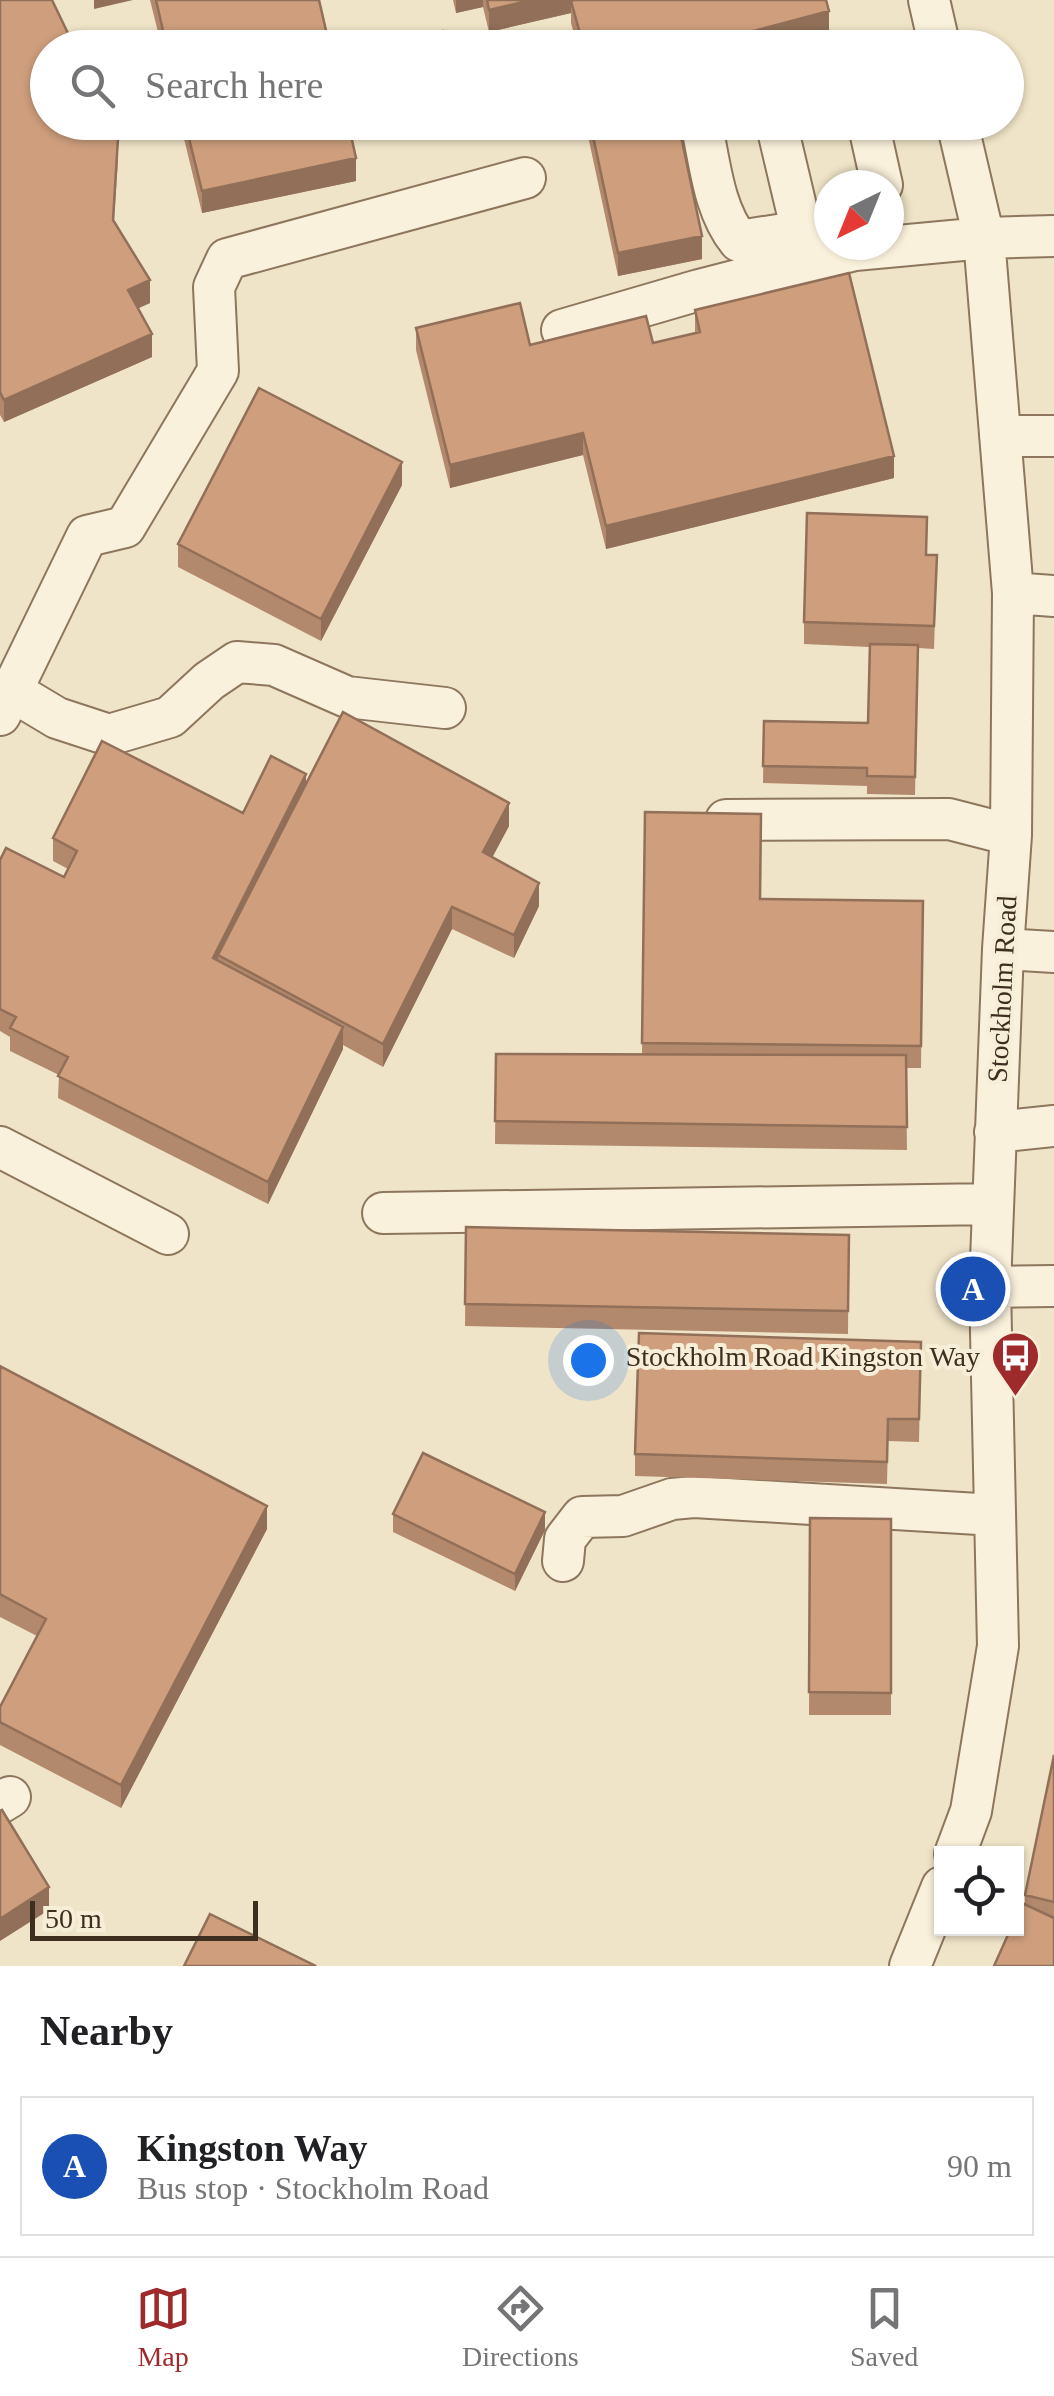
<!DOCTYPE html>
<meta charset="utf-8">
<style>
:root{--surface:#fff;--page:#f2f2f2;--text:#202124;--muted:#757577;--line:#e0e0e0;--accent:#9e2a2b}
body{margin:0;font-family:"Times New Roman",serif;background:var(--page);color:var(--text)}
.controls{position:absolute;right:30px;bottom:30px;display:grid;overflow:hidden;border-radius:0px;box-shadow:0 2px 8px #0004}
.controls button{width:90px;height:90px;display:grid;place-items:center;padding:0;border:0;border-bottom:2px solid var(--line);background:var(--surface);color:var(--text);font:50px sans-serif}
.compass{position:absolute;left:814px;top:170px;width:90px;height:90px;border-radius:50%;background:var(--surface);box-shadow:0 2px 8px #0004;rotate:223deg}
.scale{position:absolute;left:30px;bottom:25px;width:228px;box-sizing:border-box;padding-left:10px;border:5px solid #3d2e20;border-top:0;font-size:28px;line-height:35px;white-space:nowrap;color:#3d2e20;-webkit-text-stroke:8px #f7eed8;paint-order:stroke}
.you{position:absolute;left:588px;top:1360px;width:35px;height:35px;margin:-25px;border:8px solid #fff;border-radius:50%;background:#1a73e8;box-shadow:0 0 0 15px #1a73e833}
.badge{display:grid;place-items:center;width:65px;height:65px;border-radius:50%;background:var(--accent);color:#fff;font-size:32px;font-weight:700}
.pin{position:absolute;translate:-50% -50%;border:5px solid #fff;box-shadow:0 2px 10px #0006}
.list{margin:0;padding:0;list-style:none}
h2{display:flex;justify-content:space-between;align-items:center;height:130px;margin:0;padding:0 40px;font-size:42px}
h2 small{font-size:32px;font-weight:400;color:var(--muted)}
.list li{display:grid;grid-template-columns:65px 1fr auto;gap:30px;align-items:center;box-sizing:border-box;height:140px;margin:0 20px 20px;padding:0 20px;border:2px solid var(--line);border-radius:0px}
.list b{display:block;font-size:38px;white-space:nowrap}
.list p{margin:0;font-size:32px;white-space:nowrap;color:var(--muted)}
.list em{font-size:32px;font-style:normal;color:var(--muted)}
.icon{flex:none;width:55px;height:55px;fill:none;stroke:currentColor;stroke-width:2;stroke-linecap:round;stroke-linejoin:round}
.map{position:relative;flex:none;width:1054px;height:1966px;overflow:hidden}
.search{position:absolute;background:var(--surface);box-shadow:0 2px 8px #0004;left:30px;right:30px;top:30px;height:110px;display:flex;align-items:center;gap:25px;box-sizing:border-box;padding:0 35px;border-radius:55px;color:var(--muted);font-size:38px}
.sheet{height:290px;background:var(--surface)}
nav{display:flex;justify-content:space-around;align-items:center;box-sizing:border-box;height:140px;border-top:2px solid var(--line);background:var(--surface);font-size:28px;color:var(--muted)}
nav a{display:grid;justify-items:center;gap:5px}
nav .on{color:var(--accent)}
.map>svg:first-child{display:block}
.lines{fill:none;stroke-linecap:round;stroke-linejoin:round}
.minor-casing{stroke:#8d765c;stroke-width:44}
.minor{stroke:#faf1dc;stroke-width:40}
.wall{fill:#b2896c}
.shaded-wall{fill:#916f58}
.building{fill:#cf9f7d;stroke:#916f58;stroke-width:2.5}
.labels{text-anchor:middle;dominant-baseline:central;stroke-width:8;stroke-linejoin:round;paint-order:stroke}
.street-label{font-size:28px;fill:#3d2e20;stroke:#f7eed8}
.poi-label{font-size:28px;fill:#3d2e20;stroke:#f7eed8;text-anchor:end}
</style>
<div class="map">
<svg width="1054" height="1966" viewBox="0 0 1054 1966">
<rect width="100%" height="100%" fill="#f0e4c8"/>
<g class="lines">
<defs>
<path id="minor" d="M929,0L940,48
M701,122C710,162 713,209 739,241L829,227
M776,122L802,232
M868,122L882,185
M562,330L699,290L855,250L984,238L1054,236
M1000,436H1054
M1013,593L1054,596
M12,691L57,718L109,735L170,717L209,681L237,662L274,665L347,697L445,708
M0,715L87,536L125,527L218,371L214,287L227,259L525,178
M726,820L949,819L1011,835
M1003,949L1054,952
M995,1132L1054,1126
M0,1147L168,1234
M383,1213L992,1204
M990,1287L1054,1286
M563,1561L565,1539L582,1517L623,1516L672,1499L694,1497L995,1515
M0,1803L10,1797
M955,1854L971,1811L998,1646L990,1287L1003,949L1011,835L1013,593L984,238L957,122
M910,1966L942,1887"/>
</defs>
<use href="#minor" class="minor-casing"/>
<use href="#minor" class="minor"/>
</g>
<path class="wall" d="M0,0L118,160L114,221L150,303L138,308L152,357L4,422L0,415Z
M150,0H319L330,48H162Z
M453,0H826L829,33L774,48H578L571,23V13L489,32L483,7L456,13Z
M180,122H348L356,181L202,213Z
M585,122H678L702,259L618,276Z
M695,310L894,478L606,549L583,455L450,488L416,350V328L530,345L653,343L695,333Z
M402,485L321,641L178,567V544Z
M926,555H937L934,649L918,648L915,795L867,794V786L763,783L764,721L868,723L869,647L804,644V622Z
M306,784L509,826L492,857L539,906L514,958L452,929L383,1067L343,1045V1049L268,1204L58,1098L59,1075L10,1051V1037L0,1031V860L64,877L68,869L53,861V838L243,813Z
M645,812L760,899L923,901L921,1068H906L907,1150L495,1144L496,1054L642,1055Z
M466,1227L849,1235L848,1334L465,1326Z
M921,1342L919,1442L888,1441L887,1484L635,1476V1454Z
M0,1366L267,1529L121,1808L0,1745V1707L37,1636L0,1617Z
M393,1514L545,1530L515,1591L393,1532Z
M810,1518L891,1519V1715H809Z
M1054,1755V1966L1025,1904V1895Z"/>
<path class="shaded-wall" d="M94,0H133L94,9Z
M456,0H483V7L456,13Z
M531,0H629L571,1V13L489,32V10Z
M829,11V33L774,48H689Z
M356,158V181L202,213V191Z
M702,236V259L618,276V253Z
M150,280V303L128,313V290Z
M152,334V357L4,422V400Z
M583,433V455L450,488V465Z
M894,456V478L606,549V526Z
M402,462V485L321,641V619Z
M306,774V796L218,955V969L213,958Z
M509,803V826L483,875V852Z
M539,883V906L514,958V935Z
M452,907V929L383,1067V1044Z
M343,1027V1049L268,1204V1182Z
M267,1506V1529L121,1808V1785Z
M545,1512V1530L515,1591V1574Z
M49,1887V1910L0,1941V1919Z"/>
<path class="building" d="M0,0H52L75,48H48V122H110L118,138L113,220L150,280L128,290L152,334L4,400L0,392Z
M156,0H319L330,48H167Z
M487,0H531L489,10Z
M574,0H826L829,11L689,48H584L571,1Z
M443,31L446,48H385Z
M185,122H348L356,158L202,191Z
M590,122H678L702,236L618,253Z
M849,273L894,456L606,526L583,433L450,465L416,328L520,303L530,345L646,316L653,343L700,332L695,310Z
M259,388L402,462L321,619L178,544Z
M807,513L927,517L926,555H937L934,626L804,622Z
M870,644L918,645L915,777L867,776V768L763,766L764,721L868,723Z
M343,712L509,803L483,852L539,883L514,935L452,907L383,1044L218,955Z
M102,741L243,813L271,756L306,774L213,958L343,1027L268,1182L58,1076L68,1057L10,1028L16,1017L0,1009V860L6,848L64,877L77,851L53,838Z
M645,812L761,814L760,899L923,901L921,1046L642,1043Z
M496,1054L906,1055L907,1127L495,1121Z
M466,1227L849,1235L848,1311L465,1304Z
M639,1333L921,1342L919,1419H888L887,1462L635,1454Z
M0,1366L267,1506L121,1785L0,1722V1707L46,1619L0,1594Z
M423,1453L545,1512L515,1574L393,1514Z
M810,1518L891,1519V1693L809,1692Z
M1054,1755V1902L1025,1895Z
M2,1810L49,1887L0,1919V1811Z
M1022,1903L1054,1918V1966H994L1011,1928H1016V1915Z
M210,1914L316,1966H184Z"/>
<defs>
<symbol id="bus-pin" viewBox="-11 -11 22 30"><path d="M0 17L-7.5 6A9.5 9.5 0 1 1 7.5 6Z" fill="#9e2a2b" stroke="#f7eed8"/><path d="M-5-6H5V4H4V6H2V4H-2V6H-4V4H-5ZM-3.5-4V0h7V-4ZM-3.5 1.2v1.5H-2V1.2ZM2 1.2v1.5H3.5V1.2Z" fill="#fff"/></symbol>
</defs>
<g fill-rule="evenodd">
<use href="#bus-pin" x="988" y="1328" width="55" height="75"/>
</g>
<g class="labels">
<g class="street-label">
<text transform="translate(1002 989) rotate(-87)">Stockholm Road</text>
</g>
<g class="poi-label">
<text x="980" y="1356">Stockholm Road Kingston Way</text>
</g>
</g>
</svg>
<div class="controls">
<button><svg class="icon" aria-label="locate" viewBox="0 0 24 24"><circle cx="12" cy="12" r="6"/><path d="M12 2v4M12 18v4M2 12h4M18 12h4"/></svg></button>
</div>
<svg class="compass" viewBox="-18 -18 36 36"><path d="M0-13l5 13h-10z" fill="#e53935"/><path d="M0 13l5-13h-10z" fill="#757577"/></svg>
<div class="scale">50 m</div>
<div class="you"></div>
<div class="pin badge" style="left:973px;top:1289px;background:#1a4fb4">A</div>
<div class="search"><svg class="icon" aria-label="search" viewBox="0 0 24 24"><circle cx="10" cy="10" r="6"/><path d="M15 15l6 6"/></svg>Search here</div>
</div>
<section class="sheet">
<h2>Nearby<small></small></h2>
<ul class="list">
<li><span class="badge" style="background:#1a4fb4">A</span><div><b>Kingston Way</b><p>Bus stop · Stockholm Road</p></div><em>90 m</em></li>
</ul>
</section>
<nav>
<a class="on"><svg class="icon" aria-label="map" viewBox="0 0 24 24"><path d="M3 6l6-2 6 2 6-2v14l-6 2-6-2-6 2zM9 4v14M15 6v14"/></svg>Map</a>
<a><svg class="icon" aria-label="directions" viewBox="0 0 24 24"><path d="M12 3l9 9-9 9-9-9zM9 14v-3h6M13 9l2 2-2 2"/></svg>Directions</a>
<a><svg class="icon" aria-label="saved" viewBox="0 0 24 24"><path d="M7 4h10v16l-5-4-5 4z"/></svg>Saved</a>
</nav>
